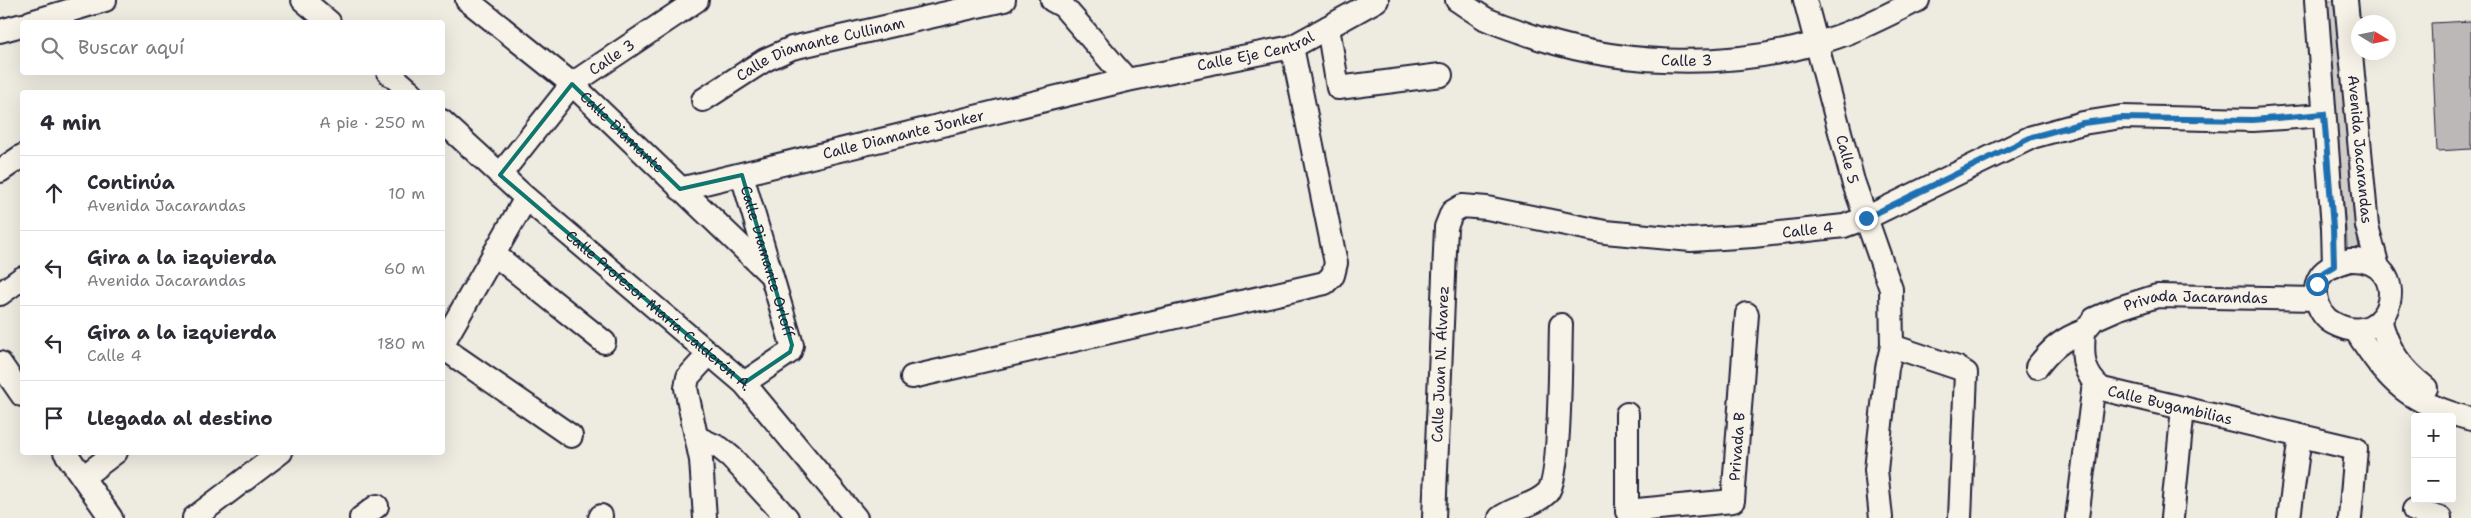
<!DOCTYPE html>
<html lang="es">
<meta charset="utf-8">
<style>
:root{--surface:#fff;--page:#f7f7f7;--text:#2b2b33;--muted:#7c7c81;--line:#e1e1e2}
body{margin:0;font-family:"Shantell Sans",sans-serif;background:var(--page);color:var(--text)}
.controls{position:absolute;right:15px;bottom:15px;display:grid;overflow:hidden;border-radius:5px;box-shadow:0 5px 20px #0002}
.controls button{width:45px;height:45px;display:grid;place-items:center;padding:0;border:0;border-bottom:1px solid var(--line);background:var(--surface);color:var(--text);font:25px sans-serif}
.compass{position:absolute;left:2351px;top:15px;width:45px;height:45px;border-radius:50%;background:var(--surface);box-shadow:0 5px 20px #0002;rotate:100deg}
.stop{position:absolute;width:15px;height:15px;margin:-11px;border:4px solid #1f6fb2;border-radius:50%;background:#fff}
.stop.end{background:#1f6fb2;border-color:#fff;box-shadow:0 1px 5px #0008}
.list{margin:0;padding:0;list-style:none}
h2{display:flex;justify-content:space-between;align-items:center;height:65px;margin:0;padding:0 20px;font-size:21px}
h2 small{font-size:16px;font-weight:400;color:var(--muted)}
.list li{display:grid;grid-template-columns:32px 1fr auto;gap:15px;align-items:center;box-sizing:border-box;height:75px;padding:0 20px;border-top:1px solid var(--line)}
.list b{display:block;font-size:19px;white-space:nowrap}
.list p{margin:0;font-size:16px;white-space:nowrap;color:var(--muted)}
.list em{font-size:16px;font-style:normal;color:var(--muted)}
.icon{flex:none;width:28px;height:28px;fill:none;stroke:currentColor;stroke-width:2;stroke-linecap:round;stroke-linejoin:round}
.map{position:relative;flex:none;width:2471px;height:518px;overflow:hidden}
.search{position:absolute;background:var(--surface);box-shadow:0 5px 20px #0002;left:20px;top:20px;width:425px;height:55px;display:flex;align-items:center;gap:12px;box-sizing:border-box;padding:0 18px;border-radius:5px;color:var(--muted);font-size:19px}
.panel{position:absolute;background:var(--surface);box-shadow:0 5px 20px #0002;left:20px;top:90px;width:425px;height:365px;border-radius:5px}
.map>svg:first-child{display:block}
.green{fill:#d1cdc9;stroke:#7a7882}
.building{fill:#bbb8b7;stroke:#22223b}
.lines{fill:none;stroke-linecap:round;stroke-linejoin:round}
.minor-casing{stroke:#22223b;stroke-width:26}
.minor{stroke:#f7f3e8;stroke-width:22}
.route{stroke:#1f6fb2;stroke-width:6}
.marked{fill:none;stroke:#0f766e;stroke-width:4;stroke-linejoin:round}
.labels{text-anchor:middle;dominant-baseline:central;stroke-width:4;stroke-linejoin:round;paint-order:stroke}
.street-label{font-size:15px;fill:#22223b;stroke:#f7f3e8}
</style>
<div class="map">
<svg width="2471" height="518" viewBox="0 0 2471 518">
<rect width="100%" height="100%" fill="#eeebe1"/>
<filter id="ink" filterUnits="userSpaceOnUse"><feTurbulence type="fractalNoise" baseFrequency=".02" numOctaves="2"/><feDisplacementMap in="SourceGraphic" scale="10" xChannelSelector="R" yChannelSelector="G"/><feConvolveMatrix kernelMatrix="1 2 1 2 8 2 1 2 1" color-interpolation-filters="sRGB"/></filter>
<g filter="url(#ink)">
<path class="green" d="M2326,0H2338L2359,251L2348,252Z"/>
<path class="building" d="M2471,21V149L2437,151L2431,23Z"/>
<g class="lines">
<defs>
<g id="minor">
<path d="M303,0L329,22"/>
<path id="s1" d="M467,0L572,84L769,273"/>
<path d="M1052,0L1063,6L1127,80"/>
<path id="s2" d="M1457,0C1466,6 1476,13 1486,19C1497,24 1510,28 1521,32C1612,66 1723,70 1817,43C1852,34 1885,16 1918,0"/>
<path id="s3" d="M1805,0L1853,181L1891,289L1892,346L1887,368L1876,470L1881,518"/>
<path d="M2316,0L2333,228L2334,266"/>
<path id="s4" d="M2346,0L2367,226L2378,267"/>
<path d="M31,22L105,0"/>
<path d="M1328,27L1338,88L1441,75"/>
<path d="M0,31L22,25"/>
<path d="M388,72L411,92"/>
<path id="s5" d="M703,100L765,60L792,48L1004,0"/>
<path id="s6" d="M442,121L526,198L744,383L856,518"/>
<path d="M0,171L22,156"/>
<path id="s7" d="M500,175L572,84L697,0"/>
<path id="s8" d="M742,175L792,345L790,352L744,383"/>
<path id="s9" d="M680,189L1127,80L1292,47L1377,0"/>
<path d="M494,254L604,342"/>
<path d="M2350,260C2416,258 2393,355 2333,323C2316,314 2309,284 2325,271C2332,265 2342,263 2350,260Z"/>
<path d="M0,294L22,278"/>
<path d="M2380,319C2388,350 2401,369 2426,388"/>
<path id="s10" d="M2084,331C2082,355 2082,374 2102,389L2356,449L2350,518"/>
<path id="s11" d="M2084,331L2094,319L2119,308L2157,296L2316,299"/>
<path d="M2356,331C2390,384 2409,403 2471,419"/>
<path d="M442,345L526,198"/>
<path d="M1892,346L1958,368L1966,373L1960,518"/>
<path d="M442,347L571,436"/>
<path d="M0,363L22,395"/>
<path d="M2037,367C2051,349 2062,339 2084,331"/>
<path d="M912,377L1325,283L1333,275L1336,263L1292,47"/>
<path d="M1627,414V511L1633,518"/>
<path d="M698,438L720,448L731,457L787,518"/>
<path d="M65,452L111,518"/>
<path d="M83,477L116,452"/>
<path d="M2414,510L2440,518"/>
<path id="s12" d="M1627,511L1733,501L1747,314"/>
<path d="M194,518L281,452"/>
<path d="M361,518L377,506"/>
<path d="M600,518L601,516"/>
<path d="M705,518L701,460L686,388L688,377L708,355"/>
<path id="s13" d="M1434,518L1446,227L1452,212L1462,206L1487,208L1605,232L1691,240L1753,236L1844,226L1866,218L2032,137L2083,123L2121,117L2253,120L2324,115"/>
<path d="M1500,518C1514,507 1534,506 1547,493C1561,479 1560,352 1561,325"/>
<path d="M2077,518L2094,383"/>
<path d="M2172,518L2183,408"/>
<path d="M2289,518L2300,436"/>
</g>
</defs>
<use href="#minor" class="minor-casing"/>
<use href="#minor" class="minor"/>
</g>
</g>
<g class="lines" filter="url(#ink)">
<path class="route" d="M1866,218L2032,137L2083,123L2121,118L2253,120L2324,114L2333,228L2334,266L2324,272L2317,284"/>
</g>
<path class="marked" d="M572,84L680,189L742,175L792,345L790,352L744,383L500,175Z"/>
<g class="labels">
<g class="street-label">
<text stroke="none"><textPath href="#s9" startOffset="592">Calle Eje Central</textPath></text>
<text stroke="none"><textPath href="#s5" startOffset="130">Calle Diamante Cullinam</textPath></text>
<text stroke="none"><textPath href="#s7" startOffset="164">Calle 3</textPath></text>
<text stroke="none"><textPath href="#s2" startOffset="241">Calle 3</textPath></text>
<text stroke="none"><textPath href="#s1" startOffset="204">Calle Diamante</textPath></text>
<text stroke="none"><textPath href="#s9" startOffset="230">Calle Diamante Jonker</textPath></text>
<text stroke="none"><textPath href="#s4" startOffset="150">Avenida Jacarandas</textPath></text>
<text stroke="none"><textPath href="#s3" startOffset="165">Calle 5</textPath></text>
<text stroke="none"><textPath href="#s13" startOffset="668">Calle 4</textPath></text>
<text stroke="none"><textPath href="#s8" startOffset="90">Calle Diamante Orloff</textPath></text>
<text stroke="none"><textPath href="#s11" startOffset="121">Privada Jacarandas</textPath></text>
<text stroke="none"><textPath href="#s6" startOffset="288">Calle Profesor María Calderón A.</textPath></text>
<text stroke="none"><textPath href="#s13" startOffset="154">Calle Juan N. Álvarez</textPath></text>
<text stroke="none"><textPath href="#s10" startOffset="134">Calle Bugambilias</textPath></text>
<text stroke="none"><textPath href="#s12" startOffset="161">Privada B</textPath></text>
</g>
</g>
</svg>
<div class="controls">
<button>+</button>
<button>−</button>
</div>
<svg class="compass" viewBox="-18 -18 36 36"><path d="M0-13l5 13h-10z" fill="#e53935"/><path d="M0 13l5-13h-10z" fill="#7c7c81"/></svg>
<div class="stop" style="left:2317px;top:284px"></div>
<div class="stop end" style="left:1866px;top:218px"></div>
<div class="search"><svg class="icon" aria-label="search" viewBox="0 0 24 24"><circle cx="10" cy="10" r="6"/><path d="M15 15l6 6"/></svg>Buscar aquí</div>
<section class="panel">
<h2>4 min<small>A pie · 250 m</small></h2>
<ul class="list">
<li><svg class="icon" aria-label="ahead" viewBox="0 0 24 24"><path d="M12 20V5M6 11l6-6 6 6"/></svg><div><b>Continúa</b><p>Avenida Jacarandas</p></div><em>10 m</em></li>
<li><svg class="icon" aria-label="left" viewBox="0 0 24 24"><path d="M17 20v-9H6M10 6l-5 5 5 5"/></svg><div><b>Gira a la izquierda</b><p>Avenida Jacarandas</p></div><em>60 m</em></li>
<li><svg class="icon" aria-label="left" viewBox="0 0 24 24"><path d="M17 20v-9H6M10 6l-5 5 5 5"/></svg><div><b>Gira a la izquierda</b><p>Calle 4</p></div><em>180 m</em></li>
<li><svg class="icon" aria-label="arrive" viewBox="0 0 24 24"><path d="M6 21V4h12l-3 4 3 4H6"/></svg><div><b>Llegada al destino</b></div></li>
</ul>
</section>
</div>
